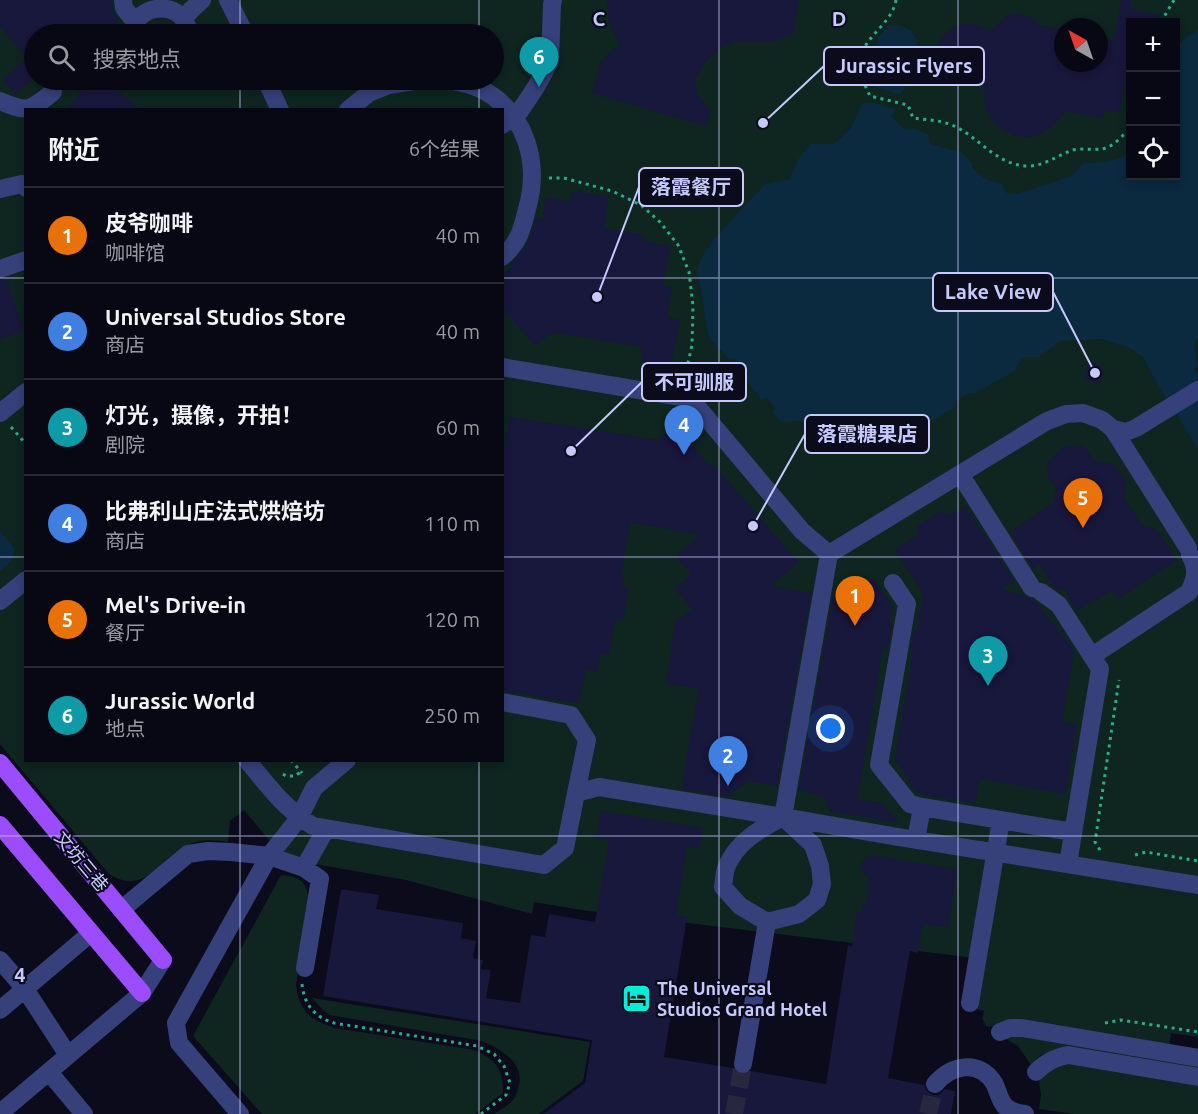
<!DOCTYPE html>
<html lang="zh">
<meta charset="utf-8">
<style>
:root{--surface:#080814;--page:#161622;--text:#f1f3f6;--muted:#989aa0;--line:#292934;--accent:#01efda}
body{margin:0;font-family:Ubuntu,"Noto Sans SC",sans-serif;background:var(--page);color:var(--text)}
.controls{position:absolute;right:18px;top:18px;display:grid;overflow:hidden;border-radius:0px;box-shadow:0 3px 9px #0003}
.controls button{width:54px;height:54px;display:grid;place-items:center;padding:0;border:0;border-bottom:2px solid var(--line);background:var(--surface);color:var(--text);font:30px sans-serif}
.compass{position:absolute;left:1054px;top:18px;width:54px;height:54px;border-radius:50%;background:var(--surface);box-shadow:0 3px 9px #0003;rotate:320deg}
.you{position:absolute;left:831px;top:729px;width:21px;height:21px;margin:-15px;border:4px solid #fff;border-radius:50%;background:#1a73e8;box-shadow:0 0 0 9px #1a73e833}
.badge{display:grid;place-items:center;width:39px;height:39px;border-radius:50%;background:var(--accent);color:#fff;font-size:20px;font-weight:700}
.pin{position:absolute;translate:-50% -50px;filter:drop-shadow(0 2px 3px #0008)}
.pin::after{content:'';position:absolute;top:32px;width:21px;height:18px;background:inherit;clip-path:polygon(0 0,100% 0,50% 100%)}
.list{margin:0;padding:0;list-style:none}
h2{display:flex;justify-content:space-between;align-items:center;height:78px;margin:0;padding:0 24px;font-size:26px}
h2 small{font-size:20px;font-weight:400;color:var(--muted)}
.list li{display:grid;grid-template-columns:39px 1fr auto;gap:18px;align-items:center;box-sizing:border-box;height:96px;padding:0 24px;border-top:2px solid var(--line)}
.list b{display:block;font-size:22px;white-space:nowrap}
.list p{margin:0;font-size:20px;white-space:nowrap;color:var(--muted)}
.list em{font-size:20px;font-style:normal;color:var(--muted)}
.icon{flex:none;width:33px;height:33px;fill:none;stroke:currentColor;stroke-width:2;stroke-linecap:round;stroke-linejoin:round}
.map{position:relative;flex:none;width:1198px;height:1114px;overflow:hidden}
.search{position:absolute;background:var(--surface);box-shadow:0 3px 9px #0003;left:24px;top:24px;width:480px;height:66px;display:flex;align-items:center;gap:15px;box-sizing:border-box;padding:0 21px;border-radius:33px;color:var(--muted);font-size:22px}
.panel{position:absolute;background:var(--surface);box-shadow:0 3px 9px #0003;left:24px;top:108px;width:480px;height:654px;border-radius:0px}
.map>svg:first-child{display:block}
.green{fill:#0e2520;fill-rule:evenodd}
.water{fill:#0b293f}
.building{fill:#18173c}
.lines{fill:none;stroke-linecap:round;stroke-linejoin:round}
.minor-tunnel{stroke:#27283d;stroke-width:18;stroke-dasharray:18 9;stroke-linecap:butt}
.path{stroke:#2cac8c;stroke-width:3;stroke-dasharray:3 4.5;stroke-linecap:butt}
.minor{stroke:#36407a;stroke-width:18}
.major{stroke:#9b4dfe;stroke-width:18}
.grid{fill:none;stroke:#c5c9ff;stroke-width:1.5;stroke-opacity:0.55}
.labels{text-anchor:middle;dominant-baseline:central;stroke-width:4.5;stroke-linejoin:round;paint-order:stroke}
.street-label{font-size:18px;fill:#c5c9ff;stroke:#0b0b1b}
.poi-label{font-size:18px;font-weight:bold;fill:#c5c9ff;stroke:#0b0b1b;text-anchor:start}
.grid-label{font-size:20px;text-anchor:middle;font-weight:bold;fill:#c5c9ff;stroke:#0b0b1b;stroke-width:4.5;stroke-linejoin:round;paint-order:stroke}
.leader{fill:none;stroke:#c5c9ff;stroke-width:2}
.callout-dot{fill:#c5c9ff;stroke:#0b0b1b;stroke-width:2}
.callout{fill:#0b0b1b;stroke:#c5c9ff;stroke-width:2}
.callout-label{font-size:20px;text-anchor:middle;font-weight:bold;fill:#c5c9ff}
</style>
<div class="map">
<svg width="1198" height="1114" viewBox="0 0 1198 1114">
<rect width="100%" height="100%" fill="#0b0b1b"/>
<path class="green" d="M0,0H1198V1037L1171,1033L1169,1047L986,1026L982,1018L984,1011L975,1009L983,959L581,910L534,902L532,914L406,880L285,859L244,810L230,821L228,842C213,839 196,839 182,848C156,864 144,895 109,874L0,744ZM1130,22H1176V176H1130ZM1063,27H1099V63H1063ZM34,34H494V80H34ZM26,110H502V760H26Z
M281,875C300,876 307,882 309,901L296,985C299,1011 311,1021 335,1028L474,1050C495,1058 504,1070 503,1093L475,1114H262L193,1036Z
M312,998L590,1042L583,1081L539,1114H494C500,1110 509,1105 513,1100C515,1098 516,1094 517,1092C528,1065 503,1050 482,1041L330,1015L322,1009Z
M1013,1035L1198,1064V1070L1049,1052L1041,1055L1031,1065L1018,1046L1004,1038Z
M1056,1062L1198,1082V1114H1073L1039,1109L1041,1095L1039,1082L1047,1068Z"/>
<path class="water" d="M898,25C902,26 908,28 911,31C928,49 910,77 901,95L874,87L865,64L867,56L876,44L878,37L889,26Z
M1198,28V337L1194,346L1198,365L1194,370L1198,377V449L1152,375L1144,358L1128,347L1101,339L1060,341L1038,358C1024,355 1020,358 1015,371L974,394L968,393L955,402V407L933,421L927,419L911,430L913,435L905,439L874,430L857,423L840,419L781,422L772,412L775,408L767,397L762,400L740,373L743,368L734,358L730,360L709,338L697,269L703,255L714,239L765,184L789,179L799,158L810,144H834L851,128L862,103H874L895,109L892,117L906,130L912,128L928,134L930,144L961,152L972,163V168L984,178L1003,184V189L1008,194H1017L1072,176L1083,163C1100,163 1114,162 1129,153L1130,146V176H1176V47L1189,35L1195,34Z
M0,531L15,549L11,562L0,571Z"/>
<path class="building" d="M0,0H112L113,10L118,22L104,34H34V78L15,94L3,80L27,58L0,26Z
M607,0H799L793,34L769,42H734L720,48L705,62L695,79L698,96L711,111L706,126L592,93L602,60L620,45L609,22Z
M1122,0H1131V9L1161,15L1160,22H1131V52L1119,113L1104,110L1103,118L1065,111L1053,126L1041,134L1027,137L1013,135L1001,129L991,119L985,106L984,82L967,84L957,82L948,77L942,70L938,60V50L940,41L946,33L954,27L964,24H974L992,31L1005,17L1017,13L1033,19L1039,25L1063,30V63H1099V37L1113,40Z
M93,80H105L140,110H68L80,92Z
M572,191L609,197L604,228L644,235L643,241L670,246L663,285L672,287L667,317L680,320L672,361L667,360L657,366L646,365L641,357L642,347L552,332L535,346L502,307V276L513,267L511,264L526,246L532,233L536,218L543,219L546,197L570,202Z
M6,279L24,330L0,339V280Z
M1089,362L1105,367L1100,383L1084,379Z
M510,417L658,440L670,430H679L712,468L714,465L798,562L770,586L811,593L777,786L748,781L727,796L681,789L699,689L666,683L675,622L693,609L675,589L692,574L676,557L700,535L630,522L621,576L624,577L622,587L629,588L624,619L616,618L609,654H601L597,672L586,669L579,703L502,691V460Z
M1071,445L1082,446L1088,451L1093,460L1115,465L1127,483L1123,497L1142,525L1157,530L1177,560L1119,598L1113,590L1076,611L1065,588L1059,591L1054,587L1039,564L1033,568L1010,532L1053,503L1056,488L1048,477L1047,469L1049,461L1055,454L1062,448Z
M965,506L1014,581L1001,589L1033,599L1074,650L1062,722L1077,725L1065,794L980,778L975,803L921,794L914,789L895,759L913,652L910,651L914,630L917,631L923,594L895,549L920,534L915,527L944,510L948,516Z
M873,578L892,605L889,625L892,626L888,649L883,648L857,800L882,803L899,823L830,811L827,803L823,797L799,790L833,597L850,600L852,590Z
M601,811L703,828L699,848L687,846L676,915L687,917L664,1057L733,1068L736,1073L742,1075L747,1074L751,1071L826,1084L848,945L852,946L857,913H861L862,904L867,905L869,877L862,872L860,867L862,862L868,857L875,856L957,869L948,927L923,924L918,953L910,951L888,1078L924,1085L927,1091L933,1095H938L945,1089L955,1091L951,1114H543L585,1083L592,1040L323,996L341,889L379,895L376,909L463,923L461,938L476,941L473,958L483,960L481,969L491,970L486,998L520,1003L531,935L545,937L549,914L595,922L609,840L596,838Z"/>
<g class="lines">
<path class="minor-tunnel" d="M734,1114L743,1064
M928,1114L935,1084"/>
<path class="path" d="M896,0C892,25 860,38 859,65C859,75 866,87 870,96L908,105L913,118C928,120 944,120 958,128C982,141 1000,167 1030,166C1046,165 1058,155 1073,150C1082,148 1092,150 1101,149C1113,148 1122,136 1130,128
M1161,22L1174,0
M549,178H564L612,191L641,205L660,222L678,245L689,272L693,306L692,345L684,381
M11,427L26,444
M291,760L302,773
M283,774L286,776H294L301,772
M1100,850L1095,842L1119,680
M1135,855L1146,852L1198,861
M302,984C304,1004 314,1017 334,1023L477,1046L494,1054L504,1066L510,1083L506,1095L481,1114
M1105,1023L1121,1020L1198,1032"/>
<path class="minor" d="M123,0L124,8L135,22
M228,0L245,34
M184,19L191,10L202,0
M131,34C137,0 186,0 189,34
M266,80L280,110
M448,80C460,82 472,84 483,90C527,114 540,164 527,209C522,229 519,243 502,257
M0,101C28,113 29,111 53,92
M348,110L369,93L389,85L420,80
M502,125L520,111L536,87L550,61L552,5L553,0
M0,189L22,184L26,188
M0,269L26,260
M502,367L681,397L694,403L802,531L829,554L783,817
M0,413L26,392
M1113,429L1188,548
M960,474L1032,588
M829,554L1047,421L1066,414L1083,413L1102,420L1113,429L1126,432L1136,428L1198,390
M893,583L907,604L879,765L910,804L922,807
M1041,592L1059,605L1100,669L1068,864
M0,601L26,580
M1092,656L1189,592C1196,577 1198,570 1190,555
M502,702L571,715L587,740L576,793
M247,760C267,785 286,810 313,826L544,865L565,848L576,793L599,787L783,817L898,837L1198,885
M916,840L922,807L1073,832
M304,868L326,829
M122,909L188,854L208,851L231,852L269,856L304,868L320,879L305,968
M0,960L25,989L68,1055
M970,1003L1001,820
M0,1010L91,933
M1000,1032L1010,1028H1022L1198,1058
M743,1064L767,922L799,914L817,900L822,884L820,866L813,845L783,817C760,829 736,842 726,868C724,874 724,881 723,887L740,906L767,922
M49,1072L84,1114
M1036,1072C1046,1062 1054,1058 1068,1055L1198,1077
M935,1084C951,1065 979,1059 994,1083C998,1090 999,1099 1004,1105C1009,1111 1017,1113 1025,1114
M0,1113L142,993L163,960
M240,1114L179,1043L176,1023L269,856L299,818L314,788L347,760"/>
<path class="major" d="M0,763L163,960
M0,825L142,993"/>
</g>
<path class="grid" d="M240,0V34M479,0V34M719,0V1114M958,0V1114M240,80V110M479,80V110M0,278H26M502,278H1198M0,557H26M502,557H1198M240,760V1114M479,760V1114M0,836H1198"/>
<defs>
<symbol id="hotel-square" viewBox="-11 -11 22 22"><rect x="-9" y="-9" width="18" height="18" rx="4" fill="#01efda" stroke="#0b0b1b"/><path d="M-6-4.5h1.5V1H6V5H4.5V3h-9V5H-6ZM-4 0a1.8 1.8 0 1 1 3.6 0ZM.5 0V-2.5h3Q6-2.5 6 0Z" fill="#111"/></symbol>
</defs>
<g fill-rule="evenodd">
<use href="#hotel-square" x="620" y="982" width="33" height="33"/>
</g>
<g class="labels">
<g class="street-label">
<text transform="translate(82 861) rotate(50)">文坊三巷</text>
</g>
<g class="poi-label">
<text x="657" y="988">The Universal<tspan x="657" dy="21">Studios Grand Hotel</tspan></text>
</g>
</g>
<g class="grid-label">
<text x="599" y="26">C</text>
<text x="839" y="26">D</text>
<text x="20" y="982">4</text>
</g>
<path class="leader" d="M763 123L824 66M597 297L639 187M1095 373L1053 292M571 451L642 382M753 526L805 434"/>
<g class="callout-dot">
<circle cx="763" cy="123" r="6"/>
<circle cx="597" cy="297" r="6"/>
<circle cx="1095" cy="373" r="6"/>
<circle cx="571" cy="451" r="6"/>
<circle cx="753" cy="526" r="6"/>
</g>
<g class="callout">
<rect x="824" y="47" width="160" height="38" rx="6"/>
<rect x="639" y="168" width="104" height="38" rx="6"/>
<rect x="933" y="273" width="120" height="38" rx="6"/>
<rect x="642" y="363" width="104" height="38" rx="6"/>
<rect x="805" y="415" width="124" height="38" rx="6"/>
</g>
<g class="callout-label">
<text x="904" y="73">Jurassic Flyers</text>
<text x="691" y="194">落霞餐厅</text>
<text x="993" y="299">Lake View</text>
<text x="694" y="389">不可驯服</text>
<text x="867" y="441">落霞糖果店</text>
</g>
</svg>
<div class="controls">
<button>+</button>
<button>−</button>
<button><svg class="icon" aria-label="locate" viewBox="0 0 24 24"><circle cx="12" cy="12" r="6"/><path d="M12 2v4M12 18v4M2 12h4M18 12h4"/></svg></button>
</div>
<svg class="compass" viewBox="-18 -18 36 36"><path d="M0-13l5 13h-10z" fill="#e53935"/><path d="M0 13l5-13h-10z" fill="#989aa0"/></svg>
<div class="you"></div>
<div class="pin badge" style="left:855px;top:626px;background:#e8710a">1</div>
<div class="pin badge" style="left:728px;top:786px;background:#3f7fe0">2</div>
<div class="pin badge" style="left:988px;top:686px;background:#0f9aa8">3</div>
<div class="pin badge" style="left:684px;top:455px;background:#3f7fe0">4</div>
<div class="pin badge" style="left:1083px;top:528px;background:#e8710a">5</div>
<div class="pin badge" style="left:539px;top:87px;background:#0f9aa8">6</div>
<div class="search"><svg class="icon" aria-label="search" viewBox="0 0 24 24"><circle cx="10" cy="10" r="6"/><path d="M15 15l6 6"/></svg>搜索地点</div>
<section class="panel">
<h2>附近<small>6个结果</small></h2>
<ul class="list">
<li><span class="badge" style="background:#e8710a">1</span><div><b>皮爷咖啡</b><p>咖啡馆</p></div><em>40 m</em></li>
<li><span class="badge" style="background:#3f7fe0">2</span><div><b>Universal Studios Store</b><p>商店</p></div><em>40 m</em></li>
<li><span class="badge" style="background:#0f9aa8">3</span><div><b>灯光，摄像，开拍！</b><p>剧院</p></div><em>60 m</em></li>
<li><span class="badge" style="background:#3f7fe0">4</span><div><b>比弗利山庄法式烘焙坊</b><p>商店</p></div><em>110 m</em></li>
<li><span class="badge" style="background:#e8710a">5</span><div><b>Mel's Drive-in</b><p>餐厅</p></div><em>120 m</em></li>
<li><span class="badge" style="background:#0f9aa8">6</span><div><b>Jurassic World</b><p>地点</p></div><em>250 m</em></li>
</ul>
</section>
</div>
